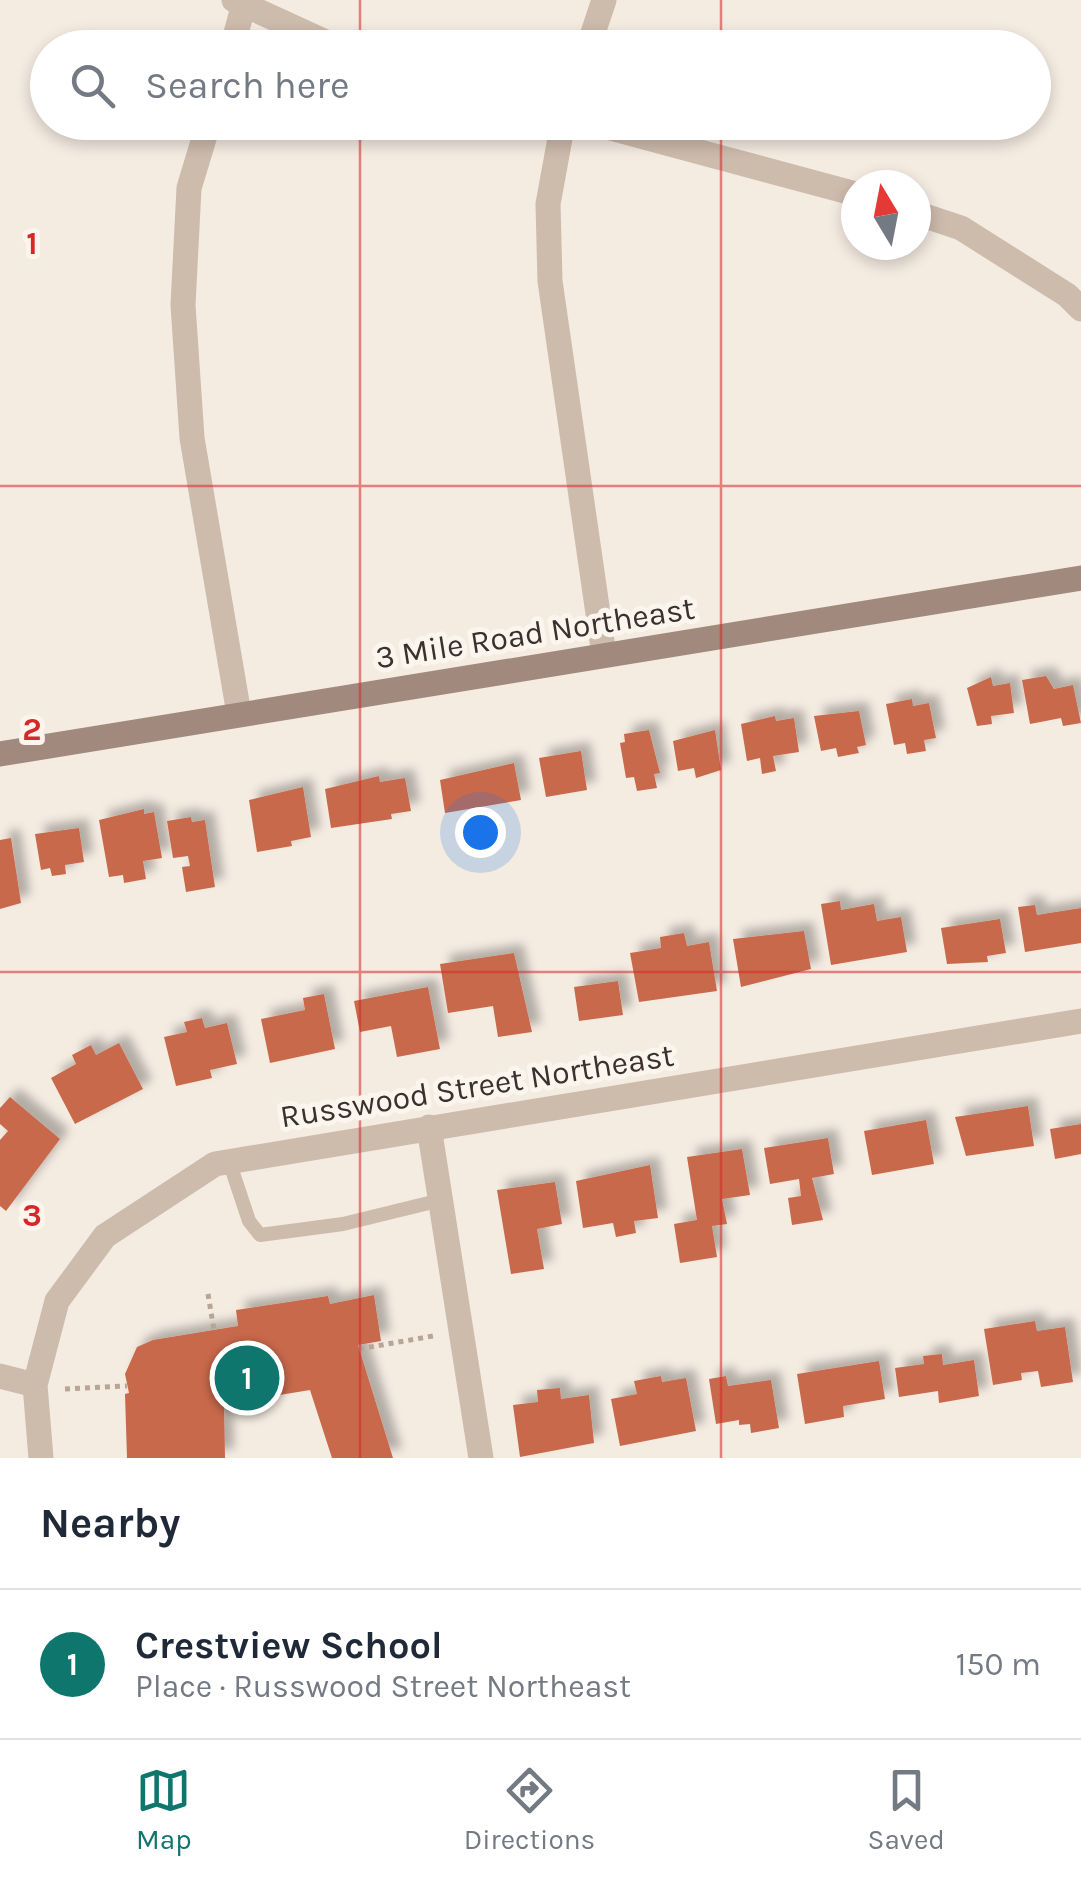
<!DOCTYPE html>
<meta charset="utf-8">
<style>
:root{--surface:#fff;--page:#f2f2f3;--text:#1f2937;--muted:#747a83;--line:#e0e1e3;--accent:#0f766e}
body{margin:0;font-family:Karla,sans-serif;background:var(--page);color:var(--text)}
.compass{position:absolute;left:841px;top:170px;width:90px;height:90px;border-radius:50%;background:var(--surface);box-shadow:0 5px 15px #0003;rotate:350deg}
.you{position:absolute;left:480px;top:832px;width:35px;height:35px;margin:-25px;border:8px solid #fff;border-radius:50%;background:#1a73e8;box-shadow:0 0 0 15px #1a73e833}
.badge{display:grid;place-items:center;width:65px;height:65px;border-radius:50%;background:var(--accent);color:#fff;font-size:32px;font-weight:700}
.pin{position:absolute;translate:-50% -50%;border:5px solid #fff;box-shadow:0 2px 10px #0006}
.list{margin:0;padding:0;list-style:none}
h2{display:flex;justify-content:space-between;align-items:center;height:130px;margin:0;padding:0 40px;font-size:42px}
h2 small{font-size:32px;font-weight:400;color:var(--muted)}
.list li{display:grid;grid-template-columns:65px 1fr auto;gap:30px;align-items:center;box-sizing:border-box;height:150px;padding:0 40px;border-top:2px solid var(--line)}
.list b{display:block;font-size:38px;white-space:nowrap}
.list p{margin:0;font-size:32px;white-space:nowrap;color:var(--muted)}
.list em{font-size:32px;font-style:normal;color:var(--muted)}
.icon{flex:none;width:55px;height:55px;fill:none;stroke:currentColor;stroke-width:2;stroke-linecap:round;stroke-linejoin:round}
.map{position:relative;flex:none;width:1081px;height:1458px;overflow:hidden}
.search{position:absolute;background:var(--surface);box-shadow:0 5px 15px #0003;left:30px;right:30px;top:30px;height:110px;display:flex;align-items:center;gap:25px;box-sizing:border-box;padding:0 35px;border-radius:55px;color:var(--muted);font-size:38px}
.sheet{height:280px;background:var(--surface)}
nav{display:flex;justify-content:space-around;align-items:center;box-sizing:border-box;height:140px;border-top:2px solid var(--line);background:var(--surface);font-size:28px;color:var(--muted)}
nav a{display:grid;justify-items:center;gap:5px}
nav .on{color:var(--accent)}
.map>svg:first-child{display:block}
.building{fill:#c8694b;filter:url(#shadow)}
.lines{fill:none;stroke-linecap:round;stroke-linejoin:round}
.path{stroke:#b9a596;stroke-width:5;stroke-dasharray:5 5;stroke-linecap:butt}
.lane{stroke:#cdbbac;stroke-width:14}
.street{stroke:#cdbbac;stroke-width:25}
.secondary{stroke:#a18a7d;stroke-width:25}
.grid{fill:none;stroke:#d62828;stroke-width:2.5;stroke-opacity:0.55}
.labels{text-anchor:middle;dominant-baseline:central;stroke-width:10;stroke-linejoin:round;paint-order:stroke}
.street-label{font-size:32px;fill:#3b302b;stroke:#fbf5ee}
.grid-label{font-size:32px;text-anchor:middle;font-weight:bold;fill:#d62828;stroke:#fbf5ee;stroke-width:10;stroke-linejoin:round;paint-order:stroke}
</style>
<div class="map">
<svg width="1081" height="1458" viewBox="0 0 1081 1458">
<defs>
<filter id="shadow"><feDropShadow dx="9" dy="-9" stdDeviation="5" flood-color="#0004"/></filter>
</defs>
<rect width="100%" height="100%" fill="#f4ebe1"/>
<path class="building" d="M1046,676L1054,689L1073,685L1081,723L1063,726L1061,718L1030,724L1022,680Z
M991,677L993,686L1010,683L1014,713L991,716L992,724L977,726L967,688Z
M912,699L913,706L929,703L936,738L924,740L926,751L907,754L905,743L894,745L886,704Z
M859,711L866,745L857,747L859,753L838,757L836,748L821,751L814,716Z
M775,716L776,721L794,718L799,752L773,756L776,771L762,774L760,758L747,761L741,724Z
M649,730L660,773L654,774L657,788L637,791L634,777L626,778L620,743L625,742L624,734Z
M715,730L721,770L696,778L694,768L678,771L673,741Z
M581,751L587,790L546,797L539,758Z
M514,763L521,800L445,813L440,780Z
M379,776L380,782L405,778L411,811L391,814L392,819L331,828L325,789Z
M303,787L311,837L291,841L292,846L257,852L249,800Z
M144,809V814L154,812L162,858L143,861L146,879L124,883L123,875L109,877L99,820Z
M191,817L192,822L205,820L215,887L186,892L182,867L190,866L188,856L173,858L167,821Z
M79,828L84,862L65,865L66,874L52,876L50,868L41,870L35,834Z
M11,838L21,903L0,909V840Z
M840,901L841,910L874,904L877,921L901,917L907,952L831,965L821,904Z
M1035,905L1037,915L1081,908V943L1025,952L1018,907Z
M1000,919L1006,953L987,956L988,962L947,964L941,928Z
M804,931L811,969L741,987L733,939Z
M684,933L687,946L709,942L717,991L639,1002L630,953L661,948L660,937Z
M514,953L532,1032L498,1037L493,1006L448,1013L440,964Z
M618,981L623,1015L579,1021L574,987Z
M428,987L440,1049L397,1057L391,1026L360,1032L354,1001Z
M324,994L335,1049L270,1063L261,1019L305,1010L303,998Z
M202,1018L205,1028L227,1023L237,1064L210,1070L212,1078L176,1086L164,1037L187,1032L184,1022Z
M119,1043L143,1089L75,1124L51,1078L76,1064L72,1055L91,1045L96,1055Z
M10,1097L60,1139L6,1211L0,1206V1140L8,1131L0,1124V1108Z
M1028,1106L1034,1146L966,1156L955,1117Z
M926,1120L934,1164L872,1175L864,1131Z
M1081,1124V1154L1055,1159L1050,1129Z
M828,1138L834,1174L812,1178L823,1220L792,1225L788,1198L801,1196L799,1179L770,1184L764,1148Z
M742,1149L750,1195L722,1199L727,1224L712,1226L717,1257L680,1263L674,1224L697,1220L687,1157Z
M650,1165L658,1218L634,1221L636,1233L616,1237L613,1223L583,1228L576,1181Z
M555,1182L562,1224L537,1229L544,1269L511,1274L497,1190Z
M374,1295L381,1341L358,1345L393,1458H332L310,1390L224,1404L225,1458H127L125,1394L129,1393L125,1374L137,1347L153,1340L238,1326L236,1310L328,1296L330,1304Z
M1035,1321L1037,1331L1065,1327L1073,1382L1041,1387L1038,1371L1021,1373L1022,1380L993,1385L984,1329Z
M942,1354L943,1365L974,1360L979,1396L939,1403L938,1391L899,1397L895,1368L924,1364L923,1356Z
M879,1361L885,1399L843,1406L844,1417L805,1424L797,1374Z
M661,1376L662,1382L686,1378L696,1431L620,1446L611,1399L637,1394L634,1381Z
M726,1376L728,1386L771,1380L779,1428L751,1433L750,1424L739,1425V1420L716,1424L709,1379Z
M560,1388L561,1399L589,1395L594,1443L520,1457L513,1405L538,1402L537,1390Z"/>
<g class="lines">
<path class="path" d="M208,1294L214,1330
M359,1349L433,1336
M65,1389L127,1386"/>
<path class="lane" d="M229,1161L249,1221L260,1235L343,1224L441,1200"/>
<path class="street" d="M234,0L339,48
M232,48L245,0
M588,48L604,0
M209,122L189,188L183,305L192,438L239,714
M563,122L548,204L550,281L604,655
M588,122L856,194
M916,213L961,228L1067,295L1081,309
M429,1127L481,1458
M0,1376L35,1385
M41,1458L35,1385L57,1301L105,1236L215,1164L1081,1021"/>
<path class="secondary" d="M0,754L1081,578"/>
</g>
<path class="grid" d="M360,0V48M721,0V48M360,122V1458M721,122V1458M0,486H1081M0,972H1081"/>
<g class="labels">
<g class="street-label">
<text transform="translate(535 633) rotate(-9)">3 Mile Road Northeast</text>
<text transform="translate(477 1086) rotate(-9)">Russwood Street Northeast</text>
</g>
</g>
<g class="grid-label">
<text x="32" y="254">1</text>
<text x="32" y="740">2</text>
<text x="32" y="1226">3</text>
</g>
</svg>
<svg class="compass" viewBox="-18 -18 36 36"><path d="M0-13l5 13h-10z" fill="#e53935"/><path d="M0 13l5-13h-10z" fill="#747a83"/></svg>
<div class="you"></div>
<div class="pin badge" style="left:247px;top:1378px">1</div>
<div class="search"><svg class="icon" aria-label="search" viewBox="0 0 24 24"><circle cx="10" cy="10" r="6"/><path d="M15 15l6 6"/></svg>Search here</div>
</div>
<section class="sheet">
<h2>Nearby<small></small></h2>
<ul class="list">
<li><span class="badge">1</span><div><b>Crestview School</b><p>Place · Russwood Street Northeast</p></div><em>150 m</em></li>
</ul>
</section>
<nav>
<a class="on"><svg class="icon" aria-label="map" viewBox="0 0 24 24"><path d="M3 6l6-2 6 2 6-2v14l-6 2-6-2-6 2zM9 4v14M15 6v14"/></svg>Map</a>
<a><svg class="icon" aria-label="directions" viewBox="0 0 24 24"><path d="M12 3l9 9-9 9-9-9zM9 14v-3h6M13 9l2 2-2 2"/></svg>Directions</a>
<a><svg class="icon" aria-label="saved" viewBox="0 0 24 24"><path d="M7 4h10v16l-5-4-5 4z"/></svg>Saved</a>
</nav>
